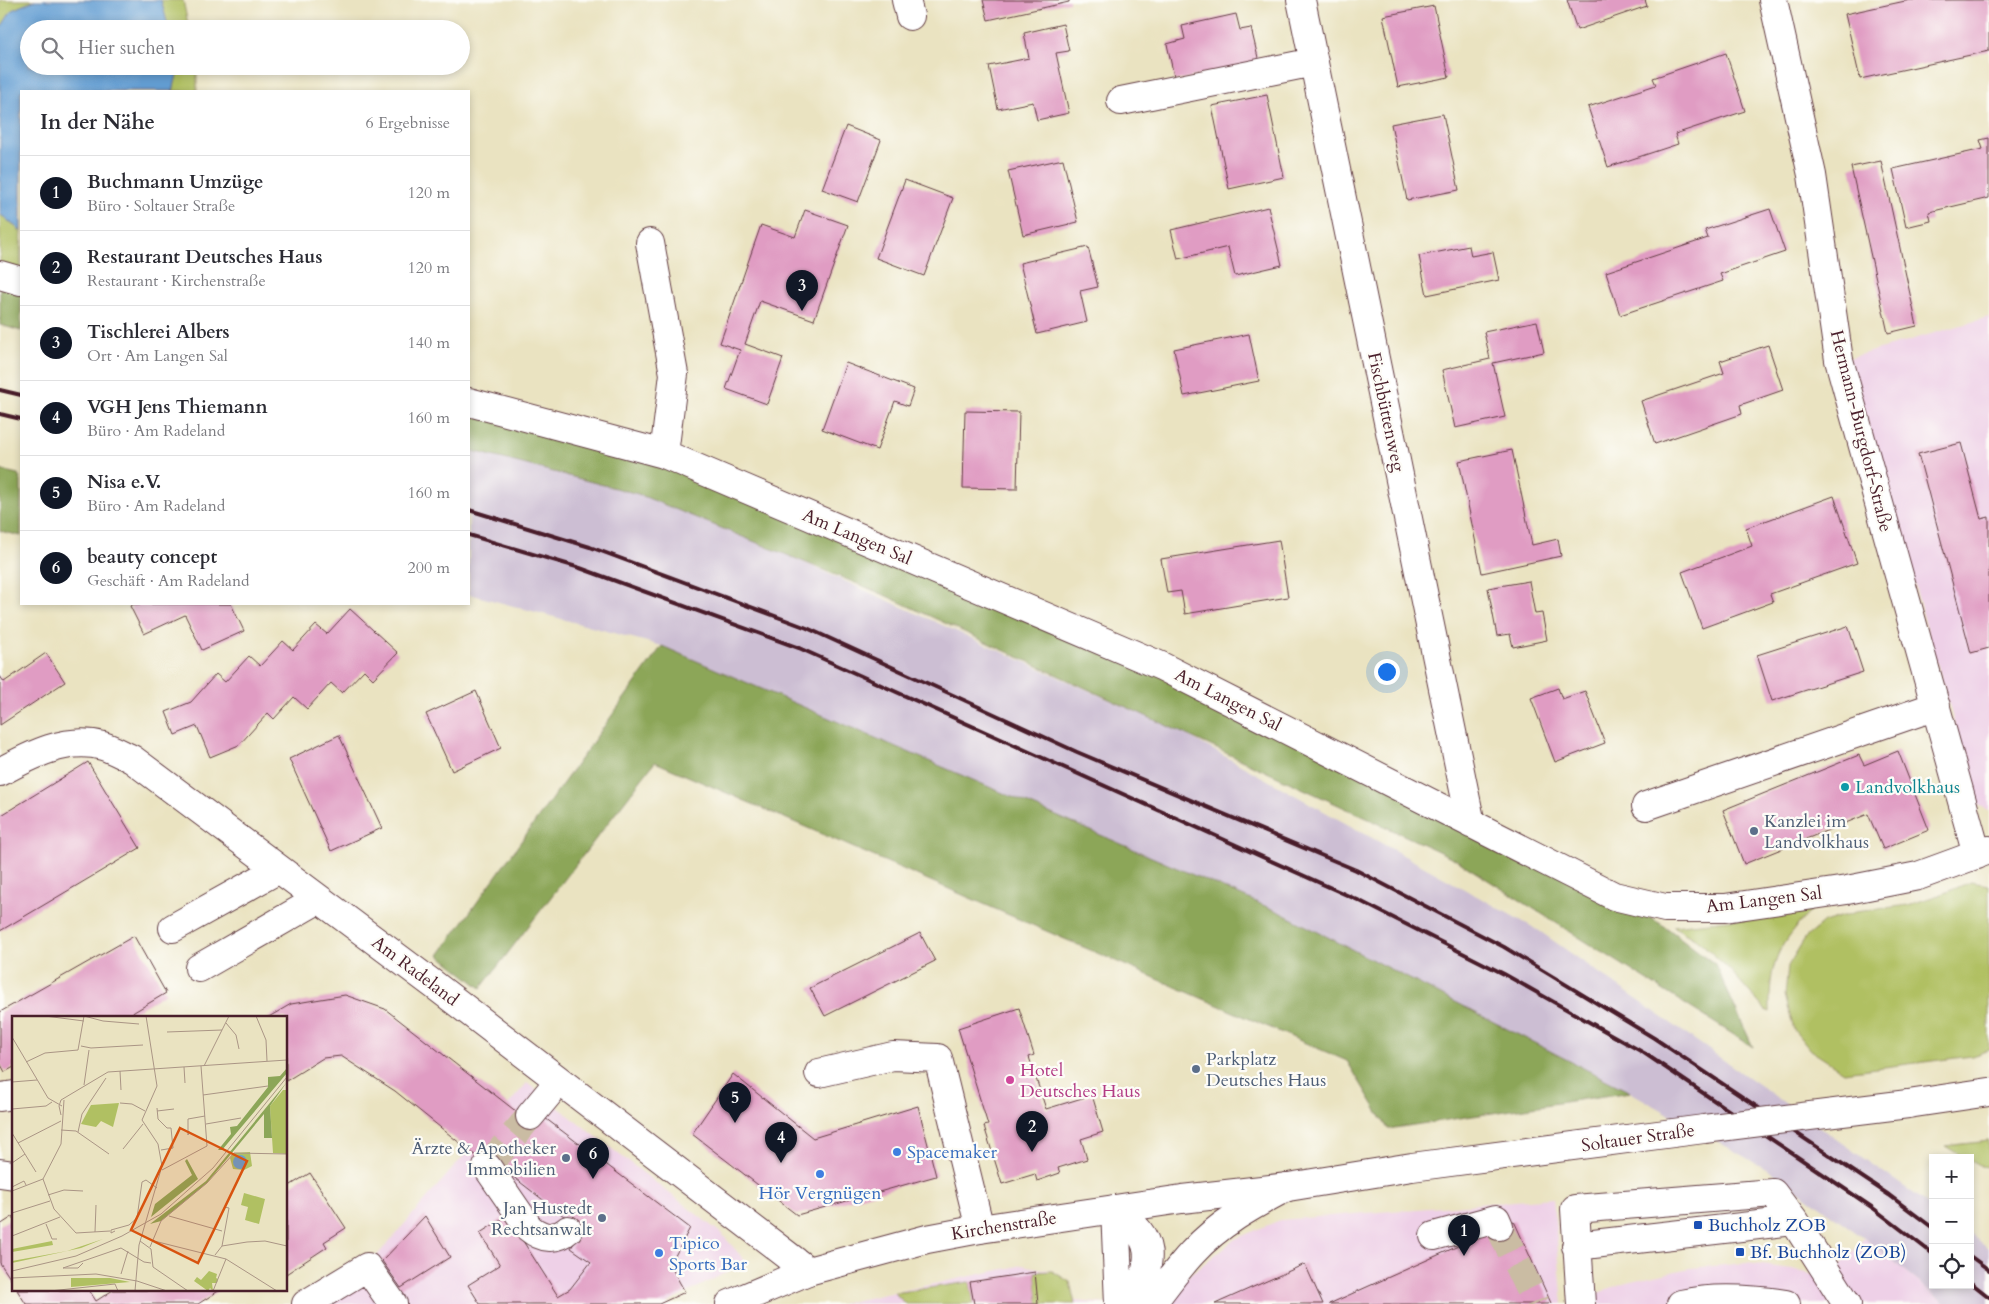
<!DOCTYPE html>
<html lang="de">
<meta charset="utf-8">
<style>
:root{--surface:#fff;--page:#f7f7f7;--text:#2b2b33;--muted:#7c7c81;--line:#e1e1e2;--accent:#111827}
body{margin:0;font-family:Cardo,serif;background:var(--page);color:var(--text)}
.controls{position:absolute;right:15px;bottom:15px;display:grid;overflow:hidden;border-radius:0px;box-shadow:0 2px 8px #0003}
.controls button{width:45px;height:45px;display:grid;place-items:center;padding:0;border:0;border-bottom:1px solid var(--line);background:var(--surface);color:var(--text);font:25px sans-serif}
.you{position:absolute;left:1386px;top:671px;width:18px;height:18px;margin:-12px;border:4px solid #fff;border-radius:50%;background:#1a73e8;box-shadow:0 0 0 8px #1a73e833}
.badge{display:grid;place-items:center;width:32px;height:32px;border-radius:50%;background:var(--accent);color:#fff;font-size:16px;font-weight:700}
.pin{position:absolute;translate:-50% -41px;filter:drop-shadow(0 1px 2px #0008)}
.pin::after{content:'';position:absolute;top:26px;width:18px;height:15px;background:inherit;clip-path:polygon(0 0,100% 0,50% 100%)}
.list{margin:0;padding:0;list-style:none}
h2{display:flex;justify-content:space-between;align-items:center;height:65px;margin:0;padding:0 20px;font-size:21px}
h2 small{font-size:16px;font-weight:400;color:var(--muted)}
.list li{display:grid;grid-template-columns:32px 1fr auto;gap:15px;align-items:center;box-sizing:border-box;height:75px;padding:0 20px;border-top:1px solid var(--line)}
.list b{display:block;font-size:19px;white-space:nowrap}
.list p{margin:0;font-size:16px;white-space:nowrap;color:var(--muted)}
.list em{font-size:16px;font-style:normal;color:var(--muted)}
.icon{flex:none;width:28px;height:28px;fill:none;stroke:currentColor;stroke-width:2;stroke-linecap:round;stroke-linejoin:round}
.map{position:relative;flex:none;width:1989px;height:1304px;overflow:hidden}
.search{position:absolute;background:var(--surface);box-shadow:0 2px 8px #0003;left:20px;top:20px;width:450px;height:55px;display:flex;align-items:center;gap:12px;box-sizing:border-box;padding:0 18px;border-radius:28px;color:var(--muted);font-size:19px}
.panel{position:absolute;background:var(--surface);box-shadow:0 2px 8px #0003;left:20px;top:90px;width:450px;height:515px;border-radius:0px}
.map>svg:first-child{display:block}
.built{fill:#eed0e7}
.industrial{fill:#ccbed3}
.green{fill:#b0c062;stroke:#7d7046}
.forest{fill:#8ca658;stroke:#6b6242}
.water{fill:#649ed3;stroke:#575e7f}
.building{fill:#e09cc3}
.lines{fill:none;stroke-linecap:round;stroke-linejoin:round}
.minor-tunnel{stroke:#cabca3;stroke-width:28;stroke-dasharray:28 14;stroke-linecap:butt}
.minor-casing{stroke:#623c42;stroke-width:30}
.major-casing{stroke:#623c42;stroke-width:30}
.minor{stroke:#fff;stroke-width:28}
.major{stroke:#fff;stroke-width:28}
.rail{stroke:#4a1f2b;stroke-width:4}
.major-bridge-casing{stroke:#623c42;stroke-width:30;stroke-linecap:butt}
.major-bridge{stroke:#fff;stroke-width:28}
.culture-dot{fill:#0f9aa8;stroke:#fdfcf7;stroke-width:2}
.service-dot{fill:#5c6f8a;stroke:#fdfcf7;stroke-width:2}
.hotel-dot{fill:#d1479c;stroke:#fdfcf7;stroke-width:2}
.shop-dot{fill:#3f7fe0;stroke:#fdfcf7;stroke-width:2}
.transit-dot{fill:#1a4fb4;stroke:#fdfcf7;stroke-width:2}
.labels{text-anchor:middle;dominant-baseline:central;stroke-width:4.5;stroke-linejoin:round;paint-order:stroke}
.street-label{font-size:18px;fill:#4a1f2b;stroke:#fdfcf7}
.culture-label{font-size:18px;fill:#0d838f;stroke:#fdfcf7;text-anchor:start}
.service-label{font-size:18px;fill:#4e5e75;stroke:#fdfcf7;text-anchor:start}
.hotel-label{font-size:18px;fill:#b23c85;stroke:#fdfcf7;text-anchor:start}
.shop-label{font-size:18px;fill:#366cbe;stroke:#fdfcf7;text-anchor:start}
.transit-label{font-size:18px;fill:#164399;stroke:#fdfcf7;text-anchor:start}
.inset-road{fill:none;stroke:#aa9585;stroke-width:1}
.view{fill:#d8530f;fill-opacity:0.15;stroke:#d8530f;stroke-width:2.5}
.inset-edge{fill:none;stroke:#4a1f2b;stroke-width:2.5}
</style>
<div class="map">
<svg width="1989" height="1304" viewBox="0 0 1989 1304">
<rect width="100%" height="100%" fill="#fdfcf7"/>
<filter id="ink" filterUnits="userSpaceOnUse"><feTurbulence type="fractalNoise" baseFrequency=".02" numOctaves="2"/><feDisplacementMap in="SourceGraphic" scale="10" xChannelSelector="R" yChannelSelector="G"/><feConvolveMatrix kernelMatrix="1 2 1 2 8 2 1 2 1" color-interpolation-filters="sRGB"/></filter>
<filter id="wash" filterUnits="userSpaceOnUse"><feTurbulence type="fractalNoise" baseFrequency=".0096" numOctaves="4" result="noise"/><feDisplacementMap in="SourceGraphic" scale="20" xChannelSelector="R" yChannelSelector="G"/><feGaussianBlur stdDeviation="1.12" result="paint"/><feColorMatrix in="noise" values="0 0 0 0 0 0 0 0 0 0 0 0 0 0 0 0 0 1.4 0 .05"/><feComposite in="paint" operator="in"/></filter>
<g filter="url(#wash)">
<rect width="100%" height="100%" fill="#eae3c1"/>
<path class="built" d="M1989,317V810L1978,805L1849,358Z
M527,1083L722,1234L746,1262L666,1304H306L367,1267Z
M1553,1198L1563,1304H1165L1177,1285L1235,1239L1280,1220Z
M1864,1238L1946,1304H1571L1623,1283L1690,1268L1747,1263L1791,1269L1829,1279Z
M1023,1265L1052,1271L1070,1282L1075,1301L1109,1304H839Z"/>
<path class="industrial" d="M469,450L638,494L791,557L1181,732L1538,930L1933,1207V1285H1970V1234L1989,1248V1304H1946L1864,1238L1775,1174L1630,1092L1279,912L662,646L469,594Z"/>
<path class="green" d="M0,0H35L12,10L0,29Z
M161,0H183L189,29H169Z
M179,66H197V91H173Z
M0,214L21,231V281L0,275Z
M1970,882L1989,885V1050L1972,1056L1844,1072L1810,1050L1794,1030L1785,995L1788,966L1805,938L1824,922L1856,912L1908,905L1945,893Z
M1811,911C1777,945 1769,964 1770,1012L1765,1010L1731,971L1701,943L1673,926Z
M1989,1141V1167L1979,1166L1970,1161V1158H1965L1945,1146Z
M1052,1271L1070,1282L1075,1304H1038L1035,1272Z
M970,1282L974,1304H906L894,1293Z"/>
<path class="forest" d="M0,275L21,281V331L0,325Z
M469,402L664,454L1161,666L1614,896L1666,927L1715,964L1753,1047L1453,858L882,594L638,494L469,450Z
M0,470L18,474L21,481V536L0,531Z
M662,646L1279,912L1630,1092L1388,1129L1347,1061L655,762L481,988L439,955Z"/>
<path class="water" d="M35,0H161L169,29H29V66H179L173,91H21V231L0,214V29L12,10Z"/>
<g id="blocks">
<path class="building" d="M983,0H1069V2L988,20Z
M1567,0H1645L1647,6L1577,30Z
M1910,0H1989V51L1860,79L1845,14Z
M1434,6L1449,77L1398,87L1383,16Z
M1236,14L1240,30L1251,28L1259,62L1175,81L1167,44L1185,39L1182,26Z
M1063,24L1069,51L1056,53L1069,113L1037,120L1033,102L998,109L989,66L1029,58L1024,33Z
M1726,53L1745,111L1675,134L1678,144L1608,167L1588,107L1656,85L1653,78Z
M1267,95L1284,177L1229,189L1212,106Z
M1443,114L1459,190L1407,200L1391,124Z
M846,126L881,140L858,202L822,189Z
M1989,138V198L1929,212L1931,221L1906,227L1893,169L1983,149L1980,140Z
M1063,159L1078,222L1023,235L1008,171Z
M1881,161L1917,326L1888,333L1851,167Z
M905,180L953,198L924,276L876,258Z
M1268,207L1282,265L1235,276L1228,247L1178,259L1171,230Z
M1770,209L1785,252L1720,274L1723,281L1620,315L1606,272L1708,238L1705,230Z
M805,210L848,225L814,320L760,301L745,344L783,358L767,404L726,389L740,350L720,343L761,225L795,237Z
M1469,246L1471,256L1493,252L1499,280L1427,295L1419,256Z
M1088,247L1098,287L1080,291L1087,322L1037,334L1020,263Z
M1537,321L1544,352L1493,363L1505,417L1455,428L1442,370L1490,359L1484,332Z
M1249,334L1259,381L1184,396L1174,349Z
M1768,345L1783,390L1740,405L1742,414L1655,444L1641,401L1724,373L1720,361Z
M846,363L914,389L908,406L895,401L877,450L822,429Z
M965,411L1019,412L1017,489L963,488Z
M1961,443L1981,519L1989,517V648L1971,653L1918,454Z
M1512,450L1532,545L1558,539L1561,556L1482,573L1459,461Z
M1834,496L1857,563L1770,594L1773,602L1702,628L1682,572L1752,546L1746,528Z
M1279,540L1288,597L1185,614L1181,591L1167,593L1161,559Z
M1529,581L1535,614L1542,613L1547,640L1513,647L1510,634L1497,636L1488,588Z
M134,604H231L244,631L202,650L185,615L144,634L130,606Z
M350,609L398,653L373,679L364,670L342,693L331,683L307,709L294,697L274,719L268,713L239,745L210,757L197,726L175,735L166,712L191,702L216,674L225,682L249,656L260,666L283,641L293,650L316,625L327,634Z
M1848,626L1863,672L1772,701L1757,655Z
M46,653L65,682L0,725V676L4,682Z
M1558,688L1562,699L1585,691L1605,743L1555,762L1531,698Z
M476,691L501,748L452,771L426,714Z
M339,735L382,828L331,851L289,759Z
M1898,751L1929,830L1883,849L1868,814L1744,864L1723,810L1859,755L1864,765Z
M88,762L140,848L0,931V816Z
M920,933L935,961L825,1016L810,988Z
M134,936L166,993L124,1018H14V1067L5,1072L0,1063V1012Z
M345,995L385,1009L536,1127L545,1118L690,1228L670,1265L685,1292L659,1304H480L468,1285L500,1265L480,1233L507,1216L558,1296L570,1289L591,1262L571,1248L582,1230L485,1155L481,1160L395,1091L341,1056L323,1058L286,1081V1018H267L291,1004Z
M1019,1008L1034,1055L1029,1057L1046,1109L1092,1095L1103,1132L1081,1139L1087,1159L1058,1168L1060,1173L1037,1181L1035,1174L1002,1184L984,1126L988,1125L958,1028Z
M733,1074L813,1138L918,1106L936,1176L797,1215L692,1134Z
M310,1173L346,1228L324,1242L327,1247L286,1274V1188Z
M14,1216V1284L0,1263V1225Z
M425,1216L450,1257L401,1288L382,1261Z
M1514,1221L1551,1303L1548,1304H1329Z
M1305,1264L1323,1304H1215Z
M1035,1272L1038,1304H974L970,1282Z
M17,1290H89L96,1301L113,1290H220L198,1304H26Z"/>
</g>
</g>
<g filter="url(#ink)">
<use href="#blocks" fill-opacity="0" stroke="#623c42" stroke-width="1"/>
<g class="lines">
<path class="minor-tunnel" d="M487,1167L530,1116
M1499,1226L1536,1304"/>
<defs>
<path id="minor" d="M906,0L910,16
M1301,0L1471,824
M1773,0L1812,175L1839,360L1977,855
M1121,101L1314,62
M650,243L674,374L664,454
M0,275L21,281
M469,402L664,454L1161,666L1614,896L1665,908H1725L1847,890L1918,876L1989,850
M0,772C31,755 67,736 103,746C113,749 123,755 132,759L433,984L808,1271
M1646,806L1936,706
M173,928L279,869
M199,968L319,899
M819,1073L893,1056L938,1058L980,1229
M0,1097L14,1095
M530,1116L559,1081
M487,1167L529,1228C541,1238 556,1241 568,1230
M0,1173L14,1175
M1115,1209C1158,1242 1152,1257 1135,1304
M1115,1209L1119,1304
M1434,1236L1496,1219L1499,1226
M1576,1246L1794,1221
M306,1304L367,1267L393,1304
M1151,1304C1165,1287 1177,1269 1192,1253C1218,1224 1253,1205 1287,1187
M1581,1304L1575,1209L1773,1193L1794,1221L1847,1304
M1681,1304C1715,1296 1752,1299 1786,1304"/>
<path id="major" d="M1908,1104L1989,1092
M730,1304L808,1271L927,1239L980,1229L1182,1199L1288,1187L1412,1167L1704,1129"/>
</defs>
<use href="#minor" class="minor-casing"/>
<use href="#major" class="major-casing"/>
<use href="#minor" class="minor"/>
<use href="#major" class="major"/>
<path class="rail" d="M0,390L21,395
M0,414L21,419
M469,510L590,547L807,628L1077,752L1356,870L1504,947L1654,1038L1889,1195L1933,1228
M469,535L580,568L799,648L1360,901L1504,974L1644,1053L1873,1208L1933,1254
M1970,1256L1989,1270
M1970,1282L1989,1297"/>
<defs>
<path id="major-bridge" d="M1704,1129L1908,1104"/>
</defs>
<use href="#major-bridge" class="major-bridge-casing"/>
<use href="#major-bridge" class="major-bridge"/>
</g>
</g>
<circle class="culture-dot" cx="1845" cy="787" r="5"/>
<g class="service-dot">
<circle cx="1754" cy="831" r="5"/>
<circle cx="1196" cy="1069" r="5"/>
<circle cx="566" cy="1158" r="5"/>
<circle cx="602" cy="1218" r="5"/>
</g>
<circle class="hotel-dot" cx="1010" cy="1080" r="5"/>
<g class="shop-dot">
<circle cx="897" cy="1152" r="5"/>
<circle cx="820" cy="1174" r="5"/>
<circle cx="659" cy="1253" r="5"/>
</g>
<g class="transit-dot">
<rect x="1693" y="1220" width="10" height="10" rx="2.5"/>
<rect x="1735" y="1247" width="10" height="10" rx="2.5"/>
</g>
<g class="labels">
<g class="street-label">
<text transform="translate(1386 412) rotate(78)">Fischbüttenweg</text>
<text transform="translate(1861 431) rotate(76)">Hermann-Burgdorf-Straße</text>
<text transform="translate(857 537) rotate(23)">Am Langen Sal</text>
<text transform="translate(1228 700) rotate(27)">Am Langen Sal</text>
<text transform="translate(1764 900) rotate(-7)">Am Langen Sal</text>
<text transform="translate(415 971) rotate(37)">Am Radeland</text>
<text transform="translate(1638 1138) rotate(-8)">Soltauer Straße</text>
<text transform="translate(1004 1226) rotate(-9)">Kirchenstraße</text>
</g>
<g class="culture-label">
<text x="1855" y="787">Landvolkhaus</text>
</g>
<g class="service-label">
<text x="1764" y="821">Kanzlei im<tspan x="1764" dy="21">Landvolkhaus</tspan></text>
<text x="1206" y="1059">Parkplatz<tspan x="1206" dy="21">Deutsches Haus</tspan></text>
<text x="556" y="1148" text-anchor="end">Ärzte &amp; Apotheker<tspan x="556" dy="21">Immobilien</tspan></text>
<text x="592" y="1208" text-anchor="end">Jan Hustedt<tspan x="592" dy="21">Rechtsanwalt</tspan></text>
</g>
<g class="hotel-label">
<text x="1020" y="1070">Hotel<tspan x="1020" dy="21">Deutsches Haus</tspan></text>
</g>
<g class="shop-label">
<text x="907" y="1152">Spacemaker</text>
<text x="820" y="1193" text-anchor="middle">Hör Vergnügen</text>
<text x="669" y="1243">Tipico<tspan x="669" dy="21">Sports Bar</tspan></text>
</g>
<g class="transit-label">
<text x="1708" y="1225">Buchholz ZOB</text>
<text x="1750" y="1252">Bf. Buchholz (ZOB)</text>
</g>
</g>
<g transform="translate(12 1016)">
<rect width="275" height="275" fill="#eae3c1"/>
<path d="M271,74H275V138L261,137L258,90ZM107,87L101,111L89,105L84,111L69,108L79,89ZM238,136L240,150L232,154L221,153L218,142L222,137ZM232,177L253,183L247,208L233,204L236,191L229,189ZM91,223L69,232L0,247V245L55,235ZM40,225L41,229L0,236V233ZM197,255L205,258L204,262L206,263L205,267H200L201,275L198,272L196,275L182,265L185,261L189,264ZM59,262H98L118,266L59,271Z" fill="#b0c062"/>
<path d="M275,52V57L210,134H206L219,118L218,111L225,110L256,71V61L268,60ZM275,66L258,90L260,122H252V98L195,167L149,205L138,208L194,165ZM175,143L186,163L139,201L143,188L180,159L173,145Z" fill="#8ca658"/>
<path d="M221 146a7 7 0 1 1 14 0a7 7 0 1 1-14 0Z" fill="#649ed3"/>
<path class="inset-road" d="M33,0L72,5M72,0L91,5L127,8M244,0L254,24L255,45M214,7L224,19L227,33M155,16L210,14M0,21L36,82L50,90M69,30L79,32L131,29M14,46L33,37L66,34L72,0M192,50L217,0M172,51L173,67M108,55L109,74M0,66L25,64M72,69L77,34M191,79L256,70M108,87L120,88L133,95M145,92L146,103L155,112H159L161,132L149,134M0,93L34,90L40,86M145,95L162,93M49,99L47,90L49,84L96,56L275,44M194,108L229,102M49,114L64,115L97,138M177,115L176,119V103L193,100M66,116L70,98L94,62M0,117L24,156M6,127L49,105M111,133L131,108M0,147L13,138M150,154L195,130L189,50M31,163L42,193L64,217L98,215M31,163L49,128L52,84M0,171L12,165L14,169M0,175L31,163M36,179L52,174L71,175M0,197L38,185M157,200L210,215M34,208L40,223H45M103,215L99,217V214L117,209L125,202L130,166L134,164L145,172M83,216L84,189M0,220L48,201M128,225L139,233L141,251L176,275M142,225L214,243L265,275M210,230L217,192L212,191M138,231L149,205L195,167L222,137L275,138M203,239L210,230L235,226L253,225L275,230M71,247L66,252H51L109,232L132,246L139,247M0,255L64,240L110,220L149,198L201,152L275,61M109,258L116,235M0,262L84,258L125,265L155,275M38,275L103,268L106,275M123,275L127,229L150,150L146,128L130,104L145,70L134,0M201,275L214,243"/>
<path class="view" d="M168,112L235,145L186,247L119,214Z"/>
<rect width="275" height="275" class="inset-edge"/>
</g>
</svg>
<div class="controls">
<button>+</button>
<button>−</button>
<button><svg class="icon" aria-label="locate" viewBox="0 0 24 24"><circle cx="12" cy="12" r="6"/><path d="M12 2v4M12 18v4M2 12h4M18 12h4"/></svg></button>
</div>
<div class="you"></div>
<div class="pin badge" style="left:1464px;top:1256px">1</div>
<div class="pin badge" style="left:1032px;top:1152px">2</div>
<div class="pin badge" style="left:802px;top:311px">3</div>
<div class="pin badge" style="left:781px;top:1163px">4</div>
<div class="pin badge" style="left:735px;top:1123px">5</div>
<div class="pin badge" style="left:593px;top:1179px">6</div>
<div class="search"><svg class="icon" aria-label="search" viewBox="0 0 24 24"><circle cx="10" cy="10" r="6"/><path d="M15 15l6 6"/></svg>Hier suchen</div>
<section class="panel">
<h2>In der Nähe<small>6 Ergebnisse</small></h2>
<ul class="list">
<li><span class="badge">1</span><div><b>Buchmann Umzüge</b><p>Büro · Soltauer Straße</p></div><em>120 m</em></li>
<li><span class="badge">2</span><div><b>Restaurant Deutsches Haus</b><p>Restaurant · Kirchenstraße</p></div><em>120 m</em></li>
<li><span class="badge">3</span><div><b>Tischlerei Albers</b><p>Ort · Am Langen Sal</p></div><em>140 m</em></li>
<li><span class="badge">4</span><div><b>VGH Jens Thiemann</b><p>Büro · Am Radeland</p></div><em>160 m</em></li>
<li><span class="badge">5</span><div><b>Nisa e.V.</b><p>Büro · Am Radeland</p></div><em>160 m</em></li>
<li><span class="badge">6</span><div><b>beauty concept</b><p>Geschäft · Am Radeland</p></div><em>200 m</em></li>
</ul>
</section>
</div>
